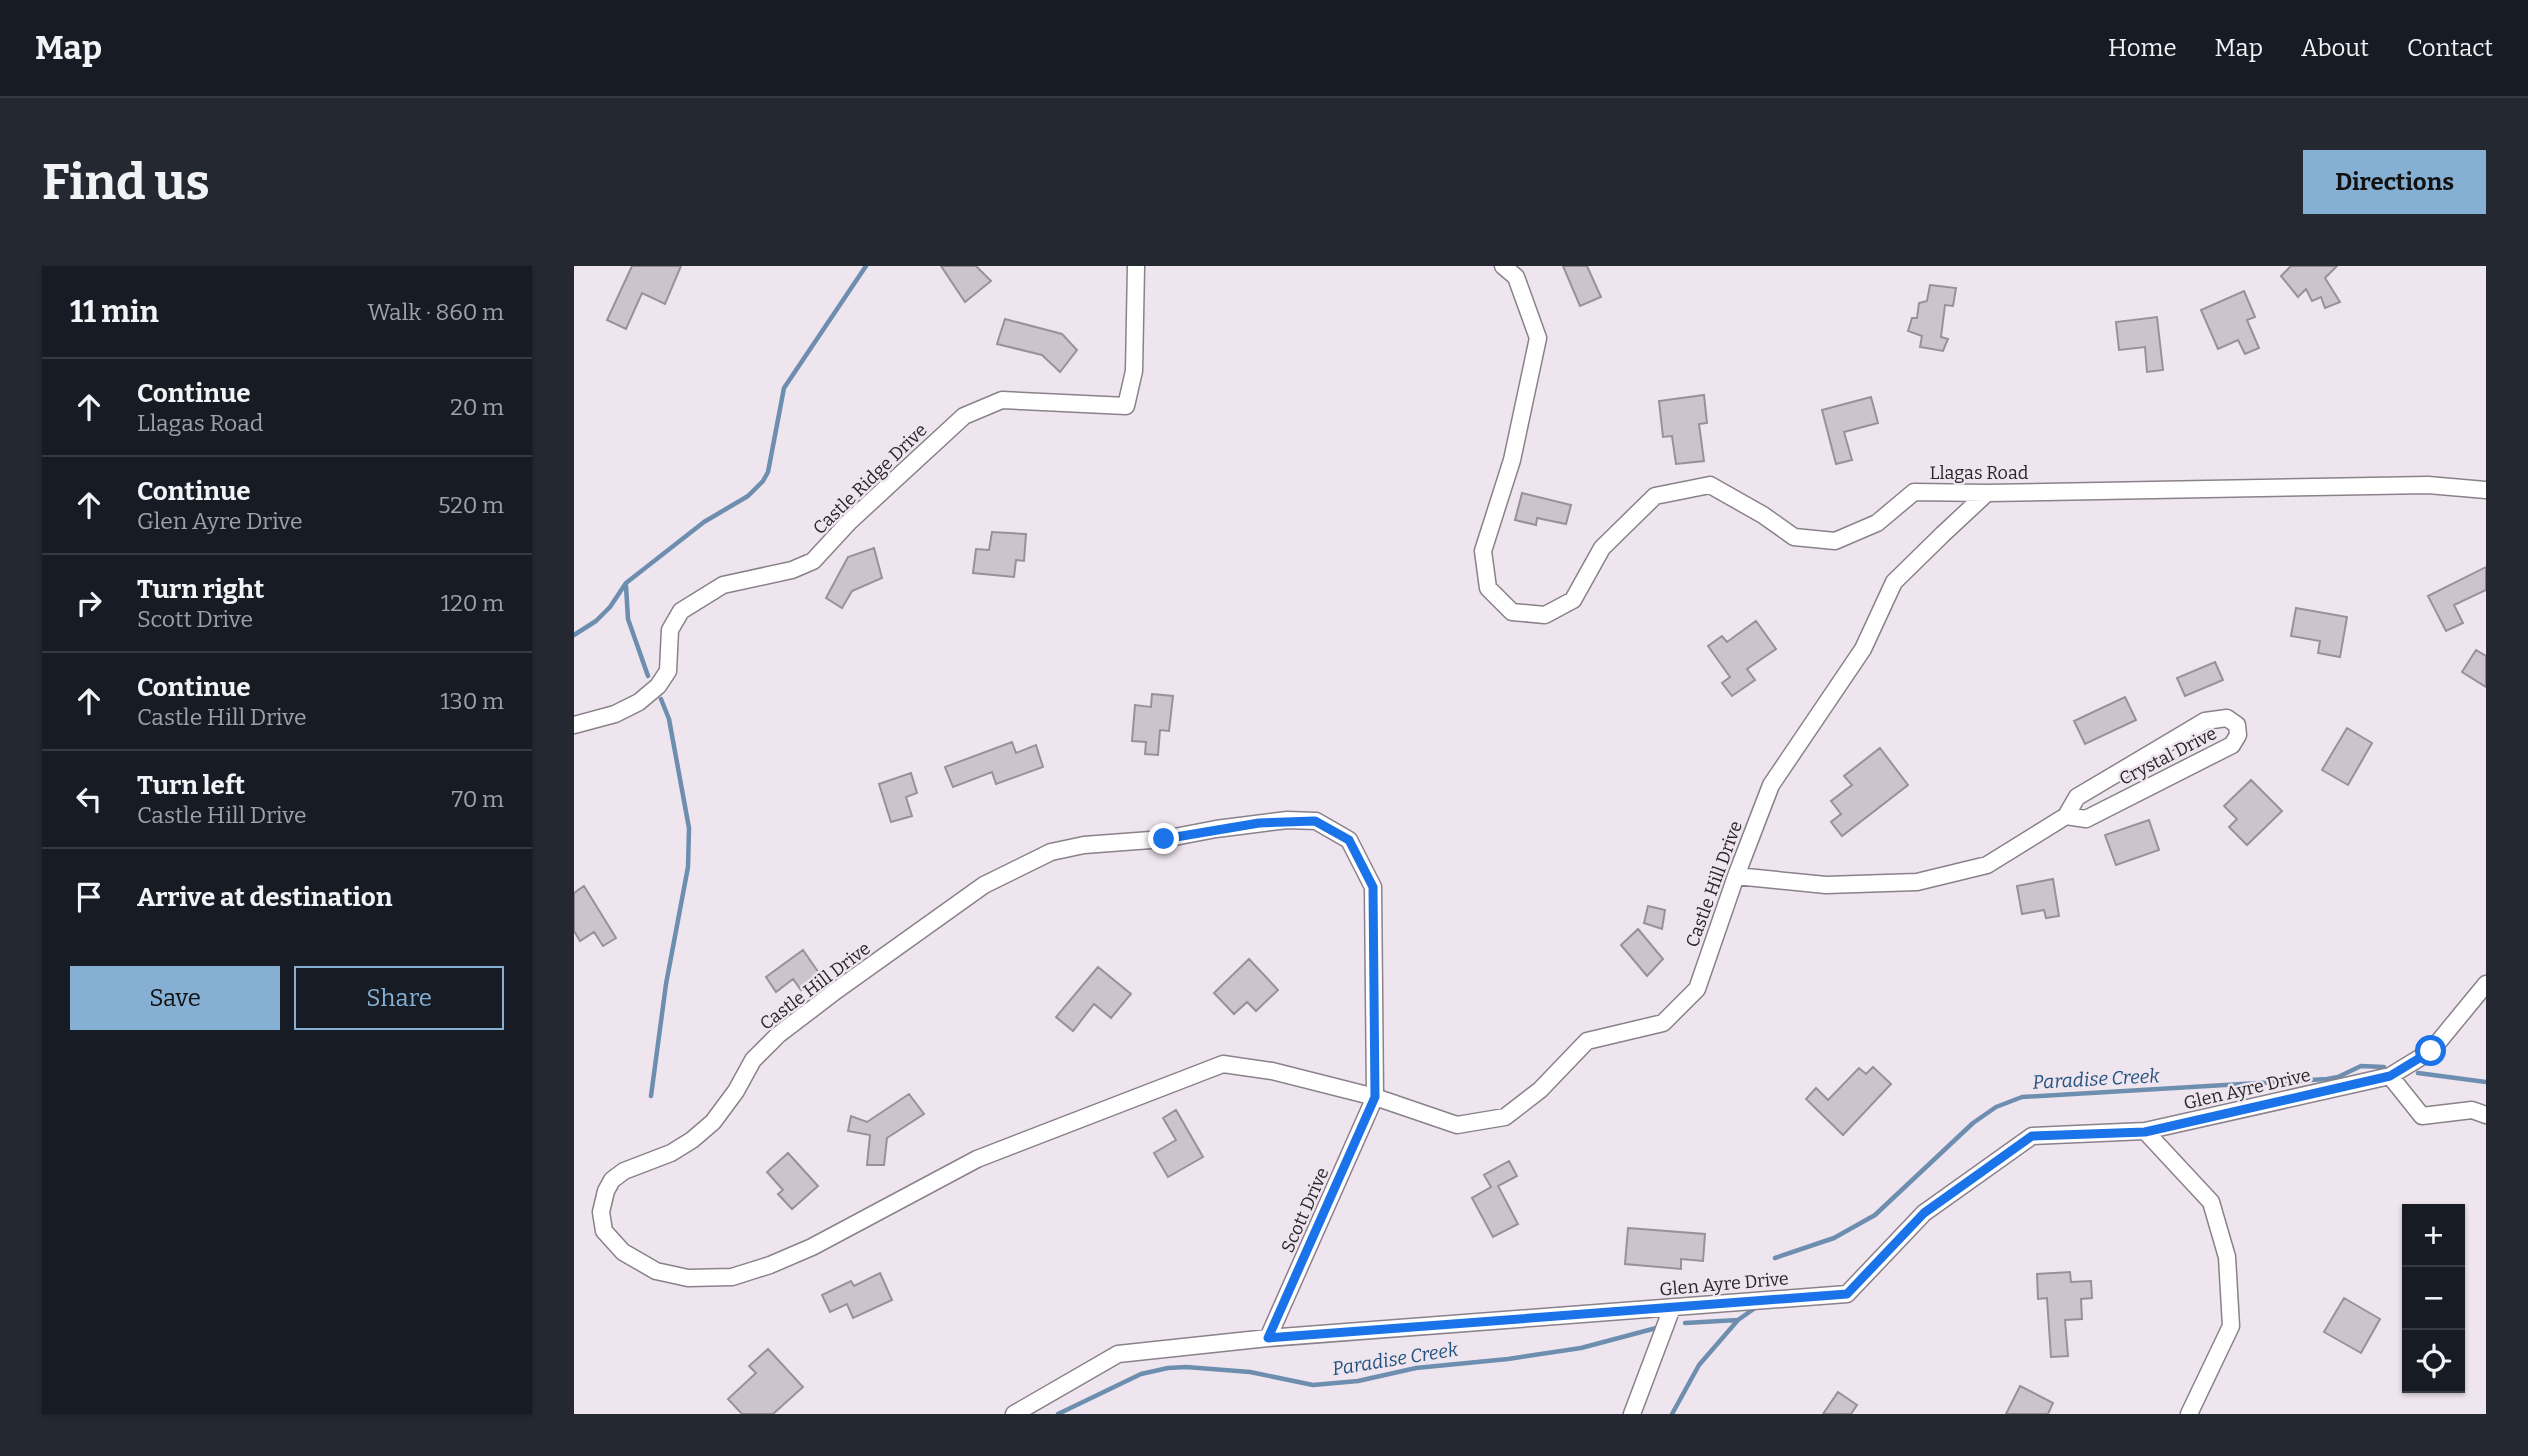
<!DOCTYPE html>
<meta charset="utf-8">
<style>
:root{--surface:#171b24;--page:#242831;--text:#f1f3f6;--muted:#9ea1a6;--line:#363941;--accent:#85afd3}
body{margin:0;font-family:Bitter,serif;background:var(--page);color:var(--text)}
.controls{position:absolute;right:21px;bottom:21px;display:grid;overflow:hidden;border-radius:0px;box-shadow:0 2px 5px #0004}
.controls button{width:63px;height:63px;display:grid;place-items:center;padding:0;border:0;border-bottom:2px solid var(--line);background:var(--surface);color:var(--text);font:35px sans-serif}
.stop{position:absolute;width:21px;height:21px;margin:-16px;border:5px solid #1a73e8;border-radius:50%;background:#fff}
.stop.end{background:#1a73e8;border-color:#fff;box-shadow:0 2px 7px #0008}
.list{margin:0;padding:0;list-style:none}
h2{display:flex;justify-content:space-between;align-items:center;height:91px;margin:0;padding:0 28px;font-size:30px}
h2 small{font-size:23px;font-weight:400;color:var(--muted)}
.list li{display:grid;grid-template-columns:46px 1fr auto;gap:21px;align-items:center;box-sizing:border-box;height:98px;padding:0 28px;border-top:2px solid var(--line)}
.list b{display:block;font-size:26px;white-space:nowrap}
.list p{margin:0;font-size:23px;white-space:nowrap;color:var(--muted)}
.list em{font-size:23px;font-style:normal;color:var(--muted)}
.actions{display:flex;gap:14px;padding:21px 28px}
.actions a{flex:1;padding:16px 0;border:2px solid var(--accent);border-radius:0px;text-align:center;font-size:24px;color:var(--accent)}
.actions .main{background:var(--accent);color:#111}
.icon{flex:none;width:38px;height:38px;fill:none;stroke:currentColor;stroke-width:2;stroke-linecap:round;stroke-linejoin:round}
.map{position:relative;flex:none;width:1912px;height:1148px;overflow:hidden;border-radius:0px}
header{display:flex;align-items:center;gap:42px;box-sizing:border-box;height:98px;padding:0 35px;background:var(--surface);border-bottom:2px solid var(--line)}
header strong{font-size:33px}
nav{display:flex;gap:38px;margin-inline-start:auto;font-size:24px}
.intro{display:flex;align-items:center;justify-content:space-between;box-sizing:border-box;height:168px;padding:0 42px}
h1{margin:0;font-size:49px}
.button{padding:18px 32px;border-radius:0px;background:var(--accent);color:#111;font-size:24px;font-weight:700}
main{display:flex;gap:42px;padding:0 42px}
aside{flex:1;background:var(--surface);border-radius:0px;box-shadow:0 2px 5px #0004}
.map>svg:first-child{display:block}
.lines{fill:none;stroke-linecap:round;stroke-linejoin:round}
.stream{stroke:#6e8eaf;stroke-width:4.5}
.building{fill:#cdc3cd;stroke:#999099;stroke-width:2}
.minor-casing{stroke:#8a818a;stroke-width:19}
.minor{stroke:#fff;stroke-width:16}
.route{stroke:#1a73e8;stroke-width:9}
.labels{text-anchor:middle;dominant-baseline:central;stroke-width:5;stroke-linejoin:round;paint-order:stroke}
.street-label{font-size:18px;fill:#292629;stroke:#eee5ee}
.water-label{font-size:19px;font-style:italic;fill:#22527f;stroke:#eee5ee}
</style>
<header>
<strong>Map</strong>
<nav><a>Home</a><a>Map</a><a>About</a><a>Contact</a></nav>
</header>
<div class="intro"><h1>Find us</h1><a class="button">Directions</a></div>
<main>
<aside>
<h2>11 min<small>Walk · 860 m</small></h2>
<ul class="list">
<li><svg class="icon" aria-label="ahead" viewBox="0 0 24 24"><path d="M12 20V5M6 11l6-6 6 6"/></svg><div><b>Continue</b><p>Llagas Road</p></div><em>20 m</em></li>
<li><svg class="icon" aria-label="ahead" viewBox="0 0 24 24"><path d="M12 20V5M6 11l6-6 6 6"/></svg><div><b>Continue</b><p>Glen Ayre Drive</p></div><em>520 m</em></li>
<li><svg class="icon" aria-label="right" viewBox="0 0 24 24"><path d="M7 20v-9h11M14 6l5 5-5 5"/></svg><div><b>Turn right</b><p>Scott Drive</p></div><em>120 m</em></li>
<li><svg class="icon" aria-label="ahead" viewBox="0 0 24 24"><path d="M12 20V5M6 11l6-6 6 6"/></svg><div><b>Continue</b><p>Castle Hill Drive</p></div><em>130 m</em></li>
<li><svg class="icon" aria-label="left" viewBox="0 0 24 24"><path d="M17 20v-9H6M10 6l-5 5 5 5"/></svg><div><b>Turn left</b><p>Castle Hill Drive</p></div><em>70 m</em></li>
<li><svg class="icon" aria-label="arrive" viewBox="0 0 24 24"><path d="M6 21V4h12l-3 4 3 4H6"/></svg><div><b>Arrive at destination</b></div></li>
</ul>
<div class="actions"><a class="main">Save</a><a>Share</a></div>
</aside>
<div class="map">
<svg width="1912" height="1148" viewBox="0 0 1912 1148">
<rect width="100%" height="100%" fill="#eee5ee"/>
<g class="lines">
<path class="stream" d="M52,320L54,353L74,410
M0,369L22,355L36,341L52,317L130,256L174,230L189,215L194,206L210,122L292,0
M1844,807L1912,816
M77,830L92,718L114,601L115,562L95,453L87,433
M1201,992L1260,972L1301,949L1399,857L1422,841L1448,831L1753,813L1764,811L1787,800L1810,801
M1111,1057L1164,1054L1181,1042
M484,1148L567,1108L594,1102L612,1101L676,1106L739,1119L784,1115L842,1102L934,1093L1007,1082L1086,1061
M1098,1148L1125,1099L1164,1054"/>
</g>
<path class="building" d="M58,0H107L91,38L68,27L52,63L33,54Z
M367,0H402L417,15L391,36Z
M989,0H1013L1027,31L1006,40Z
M1717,0H1763L1751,12L1766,36L1751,42L1747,31L1738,35L1732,23L1724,31L1707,10Z
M1356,19L1382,22L1379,40L1371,39L1367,71L1374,73L1369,85L1346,81L1348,70L1334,65L1338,52H1343L1345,37L1353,35Z
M1670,25L1681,51L1673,54L1685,82L1671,88L1664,74L1644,83L1627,44Z
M1583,51L1589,104L1573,106L1571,81L1545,84L1542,56Z
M431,53L488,68L503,84L486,106L468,89L423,78Z
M1130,129L1133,157L1125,158L1130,195L1102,198L1098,170L1089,171L1085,135Z
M1297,131L1304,157L1270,166L1278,194L1262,198L1248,144Z
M948,227L997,239L992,258L963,252L962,259L941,254Z
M418,266L452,268L450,295L442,294L440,311L399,307L402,283L415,284Z
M300,282L308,312L278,325L268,342L252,332L274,291Z
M1912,301V324L1880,339L1889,357L1872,365L1854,330Z
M1722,342L1773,351L1766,391L1744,387L1746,375L1717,370Z
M1182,355L1202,383L1173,403L1181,414L1158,430L1148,417L1156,411L1134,380L1148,370L1153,376Z
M1902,384L1912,390V421L1888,406Z
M1641,396L1649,414L1611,430L1603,412Z
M578,428L599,430L595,465L586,464L584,489L571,488L572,476L558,475L561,439L577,441Z
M1551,431L1562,454L1511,478L1500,455Z
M1773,462L1798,477L1774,519L1748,504Z
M438,476L442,487L462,479L469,501L422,518L418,506L379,521L371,501Z
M1306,482L1334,519L1268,570L1257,556L1267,548L1257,535L1278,519L1270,510Z
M337,507L343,527L332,531L338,550L317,556L305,518Z
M1677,514L1708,545L1673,579L1655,561L1663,553L1650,540Z
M1575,554L1585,584L1542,599L1531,569Z
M1479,613L1485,650L1472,652L1470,644L1448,648L1443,620Z
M10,620L42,672L29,680L20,666L6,675L0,665V627Z
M1074,640L1091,644L1088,663L1070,657Z
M1064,663L1089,693L1073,710L1047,679Z
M229,684L247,710L227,724L219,713L202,726L192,711Z
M675,693L704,724L682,745L673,736L660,748L640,727Z
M524,701L557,728L537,752L520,738L499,765L482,751Z
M1299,801L1317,818L1269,869L1232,833L1242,822L1254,834L1285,802L1292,808Z
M335,828L350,848L313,872L310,899H293L296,869L274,865L277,850L293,856Z
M602,844L629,891L594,911L580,887L602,874L589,852Z
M214,887L244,920L218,943L204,928L209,924L193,906Z
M935,895L943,910L924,920L944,958L919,971L898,932L917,921L910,909Z
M1054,962L1131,968L1129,995L1107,993V1003L1051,998Z
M1496,1006L1497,1016L1517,1015L1518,1032L1507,1033L1508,1053L1491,1054L1494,1090L1477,1091L1473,1032L1464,1033L1463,1008Z
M306,1007L318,1034L279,1052L273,1038L256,1046L248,1029L277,1015L280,1020Z
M1770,1032L1806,1053L1787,1087L1750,1066Z
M194,1083L229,1121L199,1148H168L154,1133L182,1107L175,1100Z
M1446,1120L1479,1137L1474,1148H1432Z
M1264,1126L1283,1139L1277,1148H1249Z"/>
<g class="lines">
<defs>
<path id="minor" d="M929,0L942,11L964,72L938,194L909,285L914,322L938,346L971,349L999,334L1028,282L1081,230L1136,219L1189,249L1220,271L1261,275L1303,257L1340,226L1413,227L1854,219L1912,224
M0,459L41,448L65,436L84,420L94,405L96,364L107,345L149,319L218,304L239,295L275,256L390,150L428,134L552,140L560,105L562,0
M713,554L742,555L775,574L799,621L801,831L698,805L649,798L403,893L238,981L196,999L158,1011L114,1012L82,1005L49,986L30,965L27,946L32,925L38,914L50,905L97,887L118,874L139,856L162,825L179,794L204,769L263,724L410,619L477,586L510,579L590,573L642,563Z
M1162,610L1252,619L1343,616L1413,599L1492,550L1503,531L1631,455L1653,452L1663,459L1664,469L1658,479L1512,553L1492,550
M1816,810L1848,850L1898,844L1912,849
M1571,865L1637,936L1653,991L1657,1060L1615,1148
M694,1072L801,831L883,859L931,851L966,824L1013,775L1089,757L1123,723L1162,610L1197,519L1289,383L1320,316L1369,268L1413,227
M440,1148L544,1088L694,1072L1273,1028L1350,947L1458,870L1571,865L1816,810L1857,785L1912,718
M1058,1148L1098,1042"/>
</defs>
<use href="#minor" class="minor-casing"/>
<use href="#minor" class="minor"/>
</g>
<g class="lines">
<path class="route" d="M590,573L685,557L741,555L775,574L799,621L801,831L694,1072L1273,1028L1350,947L1458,870L1571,866L1816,810L1857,785"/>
</g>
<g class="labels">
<g class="street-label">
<text x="1405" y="207">Llagas Road</text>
<text transform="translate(296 213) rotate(-44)">Castle Ridge Drive</text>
<text transform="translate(1594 490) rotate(-27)">Crystal Drive</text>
<text transform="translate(1140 618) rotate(-70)">Castle Hill Drive</text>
<text transform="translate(241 720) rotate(-37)">Castle Hill Drive</text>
<text transform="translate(1673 823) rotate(-13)">Glen Ayre Drive</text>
<text transform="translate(731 944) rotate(-66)">Scott Drive</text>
<text transform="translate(1150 1018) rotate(-5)">Glen Ayre Drive</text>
</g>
<g class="water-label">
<text transform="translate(1522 813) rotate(-3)">Paradise Creek</text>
<text transform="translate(821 1093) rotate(-9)">Paradise Creek</text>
</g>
</g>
</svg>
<div class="controls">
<button>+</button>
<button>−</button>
<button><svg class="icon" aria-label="locate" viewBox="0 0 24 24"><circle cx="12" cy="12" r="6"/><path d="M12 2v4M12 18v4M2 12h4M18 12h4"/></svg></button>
</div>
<div class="stop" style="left:1857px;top:785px"></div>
<div class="stop end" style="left:590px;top:573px"></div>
</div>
</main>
